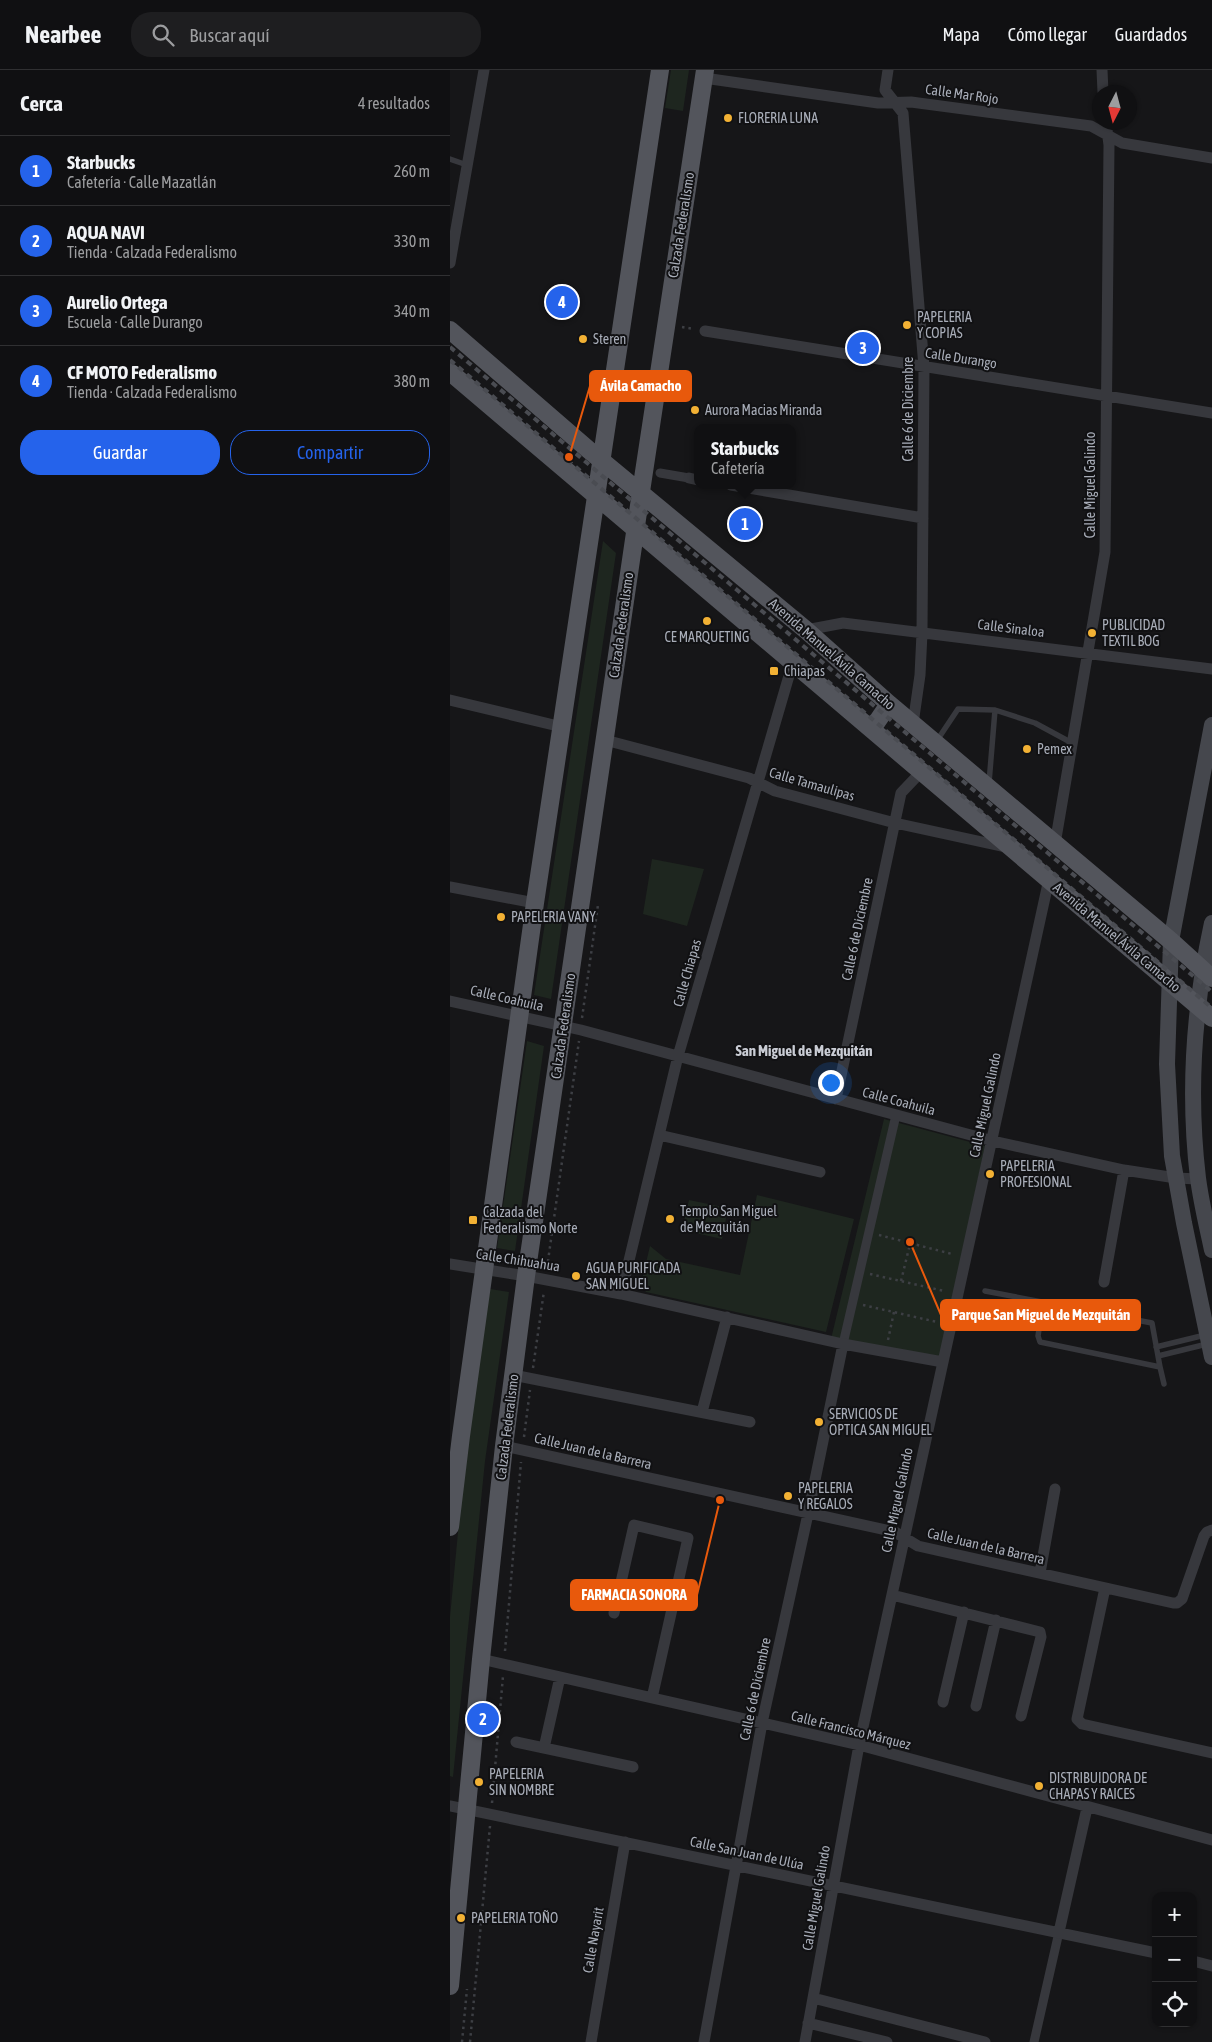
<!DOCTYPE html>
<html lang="es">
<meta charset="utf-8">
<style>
:root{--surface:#101012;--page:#1e1e20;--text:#f1f3f6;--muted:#9c9d9f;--line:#303032;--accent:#2563eb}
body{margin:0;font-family:"Asap Condensed",sans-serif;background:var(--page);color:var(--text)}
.controls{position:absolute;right:15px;bottom:15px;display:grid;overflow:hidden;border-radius:10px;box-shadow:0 1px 4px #0004}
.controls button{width:45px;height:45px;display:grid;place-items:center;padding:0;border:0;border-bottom:1px solid var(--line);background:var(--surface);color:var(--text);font:25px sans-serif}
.compass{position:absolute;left:642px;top:15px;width:45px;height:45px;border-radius:50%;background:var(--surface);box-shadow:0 1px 4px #0004;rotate:186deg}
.you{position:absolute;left:380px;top:1012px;width:18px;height:18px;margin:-12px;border:4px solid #fff;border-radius:50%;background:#1a73e8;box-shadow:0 0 0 8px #1a73e833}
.badge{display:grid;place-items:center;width:32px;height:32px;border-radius:50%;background:var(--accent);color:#fff;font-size:16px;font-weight:700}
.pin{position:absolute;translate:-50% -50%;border:2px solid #fff;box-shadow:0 1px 5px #0006}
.popup{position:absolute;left:244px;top:354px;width:102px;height:65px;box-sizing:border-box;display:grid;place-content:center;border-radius:10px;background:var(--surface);filter:drop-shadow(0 1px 4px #0005);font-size:16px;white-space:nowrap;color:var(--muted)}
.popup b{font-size:19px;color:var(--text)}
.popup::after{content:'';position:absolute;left:50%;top:100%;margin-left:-10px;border:10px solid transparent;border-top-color:var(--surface)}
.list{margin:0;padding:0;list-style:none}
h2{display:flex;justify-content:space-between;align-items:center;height:65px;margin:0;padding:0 20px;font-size:21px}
h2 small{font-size:16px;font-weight:400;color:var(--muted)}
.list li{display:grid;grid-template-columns:32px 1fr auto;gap:15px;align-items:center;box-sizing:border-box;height:70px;padding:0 20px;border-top:1px solid var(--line)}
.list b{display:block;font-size:19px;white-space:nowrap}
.list p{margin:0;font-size:16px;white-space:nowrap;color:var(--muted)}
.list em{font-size:16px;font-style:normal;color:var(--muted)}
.actions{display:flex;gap:10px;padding:15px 20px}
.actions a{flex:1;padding:11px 0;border:1px solid var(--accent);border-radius:20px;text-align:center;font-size:18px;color:var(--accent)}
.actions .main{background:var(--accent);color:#fff}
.icon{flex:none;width:28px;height:28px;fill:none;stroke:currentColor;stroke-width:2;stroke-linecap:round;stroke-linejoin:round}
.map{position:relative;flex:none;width:762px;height:1972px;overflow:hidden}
header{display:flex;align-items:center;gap:30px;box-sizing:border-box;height:70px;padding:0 25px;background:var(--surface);border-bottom:1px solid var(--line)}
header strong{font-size:24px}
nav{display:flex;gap:28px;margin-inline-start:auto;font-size:18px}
.search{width:350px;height:45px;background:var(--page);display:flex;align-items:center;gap:12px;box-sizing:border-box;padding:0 18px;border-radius:20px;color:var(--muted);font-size:19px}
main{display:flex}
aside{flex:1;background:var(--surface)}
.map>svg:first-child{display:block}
.green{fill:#1e261f}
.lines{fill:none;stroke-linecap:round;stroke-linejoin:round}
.path{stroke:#3d3f44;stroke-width:2.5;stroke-dasharray:2.5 4;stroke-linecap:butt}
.service{stroke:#37383d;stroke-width:5.5}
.pedestrian{stroke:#37383d;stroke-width:9}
.minor{stroke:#37383d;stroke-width:11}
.secondary{stroke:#45474d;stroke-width:16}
.primary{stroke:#53555c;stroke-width:18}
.rail{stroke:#4a4c52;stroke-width:4;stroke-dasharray:6 5;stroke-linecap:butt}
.poi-dot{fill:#f2b134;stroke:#111113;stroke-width:2}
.labels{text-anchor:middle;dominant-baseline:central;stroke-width:4;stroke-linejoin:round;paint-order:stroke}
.street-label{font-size:14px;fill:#a8adb8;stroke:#111113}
.poi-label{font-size:14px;fill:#a8adb8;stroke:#111113;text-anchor:start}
.neighbourhood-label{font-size:15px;font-weight:bold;fill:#c9ccd4;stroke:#111113}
.leader{fill:none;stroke:#e8590c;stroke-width:2}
.callout-dot{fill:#e8590c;stroke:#111113;stroke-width:2}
.callout{fill:#e8590c;stroke:#e8590c;stroke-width:2}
.callout-label{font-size:15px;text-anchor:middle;font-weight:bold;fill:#fff}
</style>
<header>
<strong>Nearbee</strong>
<div class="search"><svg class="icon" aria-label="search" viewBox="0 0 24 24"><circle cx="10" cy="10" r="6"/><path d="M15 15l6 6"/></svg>Buscar aquí</div>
<nav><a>Mapa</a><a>Cómo llegar</a><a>Guardados</a></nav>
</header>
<main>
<aside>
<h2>Cerca<small>4 resultados</small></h2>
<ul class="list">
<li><span class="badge">1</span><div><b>Starbucks</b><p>Cafetería · Calle Mazatlán</p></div><em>260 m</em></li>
<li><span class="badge">2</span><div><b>AQUA NAVI</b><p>Tienda · Calzada Federalismo</p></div><em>330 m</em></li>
<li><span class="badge">3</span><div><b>Aurelio Ortega</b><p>Escuela · Calle Durango</p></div><em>340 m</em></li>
<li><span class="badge">4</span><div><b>CF MOTO Federalismo</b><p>Tienda · Calzada Federalismo</p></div><em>380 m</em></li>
</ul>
<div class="actions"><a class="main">Guardar</a><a>Compartir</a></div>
</aside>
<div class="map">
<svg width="762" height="1972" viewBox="0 0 762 1972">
<rect width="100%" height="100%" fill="#161618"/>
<path class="green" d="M221,0H239L233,41L215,38Z
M153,471L166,483L101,929L84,925Z
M202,789L254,799L237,856L193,844Z
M77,971L94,976L65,1181L47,1178Z
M434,1049L535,1076L490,1290L381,1269Z
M307,1125L404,1149L376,1262L196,1222L191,1214L200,1176L216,1189L290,1205Z
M239,1130L278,1138L272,1169L232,1160Z
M40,1219L59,1222L35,1391L3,1707L0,1706V1547L15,1388Z"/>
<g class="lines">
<path class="path" d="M232,257L244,259
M132,948L148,835
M429,1165L502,1184
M97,1198L129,971
M420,1204L494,1221
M451,1211L460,1174
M413,1235L487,1252
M438,1270L444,1242
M83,1298L94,1221
M74,1367L80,1320
M55,1581L71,1392
M42,1733L53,1606
M12,1972L17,1919
M20,1972L40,1756"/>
<path class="service" d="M0,89L17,95
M486,672L508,639L545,640L585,653L622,673
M539,713L545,640
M535,1221L702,1253L710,1297L590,1272L588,1266L593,1233
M706,1277L755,1265
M708,1286L757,1274
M710,1297L714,1314"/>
<path class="pedestrian" d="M210,403L239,408
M393,1274L446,1045
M584,1972L609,1862"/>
<path class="minor" d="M438,0L435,20L453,43L474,297L472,563L470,605L463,654
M652,0L653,22
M254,8L428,33L461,32L641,56L672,73L762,88
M0,193L34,0
M255,261L762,343
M239,408L248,410
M281,415L473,448
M356,560L393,553L762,599
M0,630L112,657
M155,670L299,708L325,721L445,753L560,778
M605,774L655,482L659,75L656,52
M0,817L85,833
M0,931L131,960L543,1071L674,1100L726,1108L748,1109
M386,1029L451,723L471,702
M209,1065L370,1102
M0,1194L76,1206L171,1224L393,1274L493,1292
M654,1212L674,1100
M171,1224L228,986L343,592
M63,1305L300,1352
M252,1342L277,1247
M54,1376L445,1462L468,1476L723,1533H727L732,1529L754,1466L757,1462L762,1460
M590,1503L605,1419
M655,1518L627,1649L632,1654L762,1683
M442,1525L590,1562L591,1567L571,1646
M164,1543L184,1455L238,1468L202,1628
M31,1589L409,1675L762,1770
M493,1632L514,1542
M526,1636L546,1550
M66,1672L183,1697
M94,1678L110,1607
M0,1736L706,1883
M609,1862L637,1738
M743,1891L762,1896
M363,1928L535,1972
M358,1953L437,1972
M141,1972L175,1772
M254,1972L312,1653L358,1444L393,1274
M355,1972L409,1675L599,809"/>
<path class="secondary" d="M762,655L721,871L717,994L722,1086L734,1153L762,1287
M762,853C744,936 738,1024 748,1108C751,1132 757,1156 762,1180"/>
<path class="primary" d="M0,260L140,381L356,560L439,634L721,871L762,908
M0,302C253,519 509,731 762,948
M422,659L439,634
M0,1457L11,1366L85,833L210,0
M0,1916L31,1589L54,1376L76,1206L192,415L255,0"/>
<path class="rail" d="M0,277L762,922
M0,290L762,938"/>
</g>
<g class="poi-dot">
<circle cx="278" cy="48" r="5"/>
<circle cx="457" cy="255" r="5"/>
<circle cx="133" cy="269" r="5"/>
<circle cx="245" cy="340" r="5"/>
<circle cx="257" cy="551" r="5"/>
<circle cx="642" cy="563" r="5"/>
<rect x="319" y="596" width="10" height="10" rx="2.5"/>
<circle cx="577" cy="679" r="5"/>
<circle cx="51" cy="847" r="5"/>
<circle cx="540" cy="1104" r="5"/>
<circle cx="220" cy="1149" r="5"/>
<rect x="18" y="1145" width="10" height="10" rx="2.5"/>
<circle cx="126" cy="1206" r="5"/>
<circle cx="369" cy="1352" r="5"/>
<circle cx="338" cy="1426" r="5"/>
<circle cx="29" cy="1712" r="5"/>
<circle cx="589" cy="1716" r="5"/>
<circle cx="11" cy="1848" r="5"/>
</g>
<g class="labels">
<g class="street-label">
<text transform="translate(512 24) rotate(8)">Calle Mar Rojo</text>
<text transform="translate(231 155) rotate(-81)">Calzada Federalismo</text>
<text transform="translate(511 288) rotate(9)">Calle Durango</text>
<text transform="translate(458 339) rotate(-90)">Calle 6 de Diciembre</text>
<text transform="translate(640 415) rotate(-90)">Calle Miguel Galindo</text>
<text transform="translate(171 555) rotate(-82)">Calzada Federalismo</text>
<text transform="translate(561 558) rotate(7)">Calle Sinaloa</text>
<text transform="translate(382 584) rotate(41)">Avenida Manuel Ávila Camacho</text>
<text transform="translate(362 714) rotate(16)">Calle Tamaulipas</text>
<text transform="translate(407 859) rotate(-78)">Calle 6 de Diciembre</text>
<text transform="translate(667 867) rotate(40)">Avenida Manuel Ávila Camacho</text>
<text transform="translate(237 903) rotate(-74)">Calle Chiapas</text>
<text transform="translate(57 928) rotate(13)">Calle Coahuila</text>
<text transform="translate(113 956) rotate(-82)">Calzada Federalismo</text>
<text transform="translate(449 1031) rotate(15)">Calle Coahuila</text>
<text transform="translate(535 1035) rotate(-78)">Calle Miguel Galindo</text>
<text transform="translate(68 1190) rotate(9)">Calle Chihuahua</text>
<text transform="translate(57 1357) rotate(-83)">Calzada Federalismo</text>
<text transform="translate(143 1381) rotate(13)">Calle Juan de la Barrera</text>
<text transform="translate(447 1430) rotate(-78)">Calle Miguel Galindo</text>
<text transform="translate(536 1476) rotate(13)">Calle Juan de la Barrera</text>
<text transform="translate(305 1619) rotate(-78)">Calle 6 de Diciembre</text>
<text transform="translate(401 1660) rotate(14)">Calle Francisco Márquez</text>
<text transform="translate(297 1783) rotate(12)">Calle San Juan de Ulúa</text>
<text transform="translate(366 1828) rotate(-80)">Calle Miguel Galindo</text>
<text transform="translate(143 1870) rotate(-80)">Calle Nayarit</text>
</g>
<g class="poi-label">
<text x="288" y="48">FLORERIA LUNA</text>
<text x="467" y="247">PAPELERIA<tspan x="467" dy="16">Y COPIAS</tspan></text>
<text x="143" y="269">Steren</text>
<text x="255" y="340">Aurora Macias Miranda</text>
<text x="652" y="555">PUBLICIDAD<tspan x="652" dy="16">TEXTIL BOG</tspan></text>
<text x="257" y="567" text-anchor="middle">CE MARQUETING</text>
<text x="334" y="601">Chiapas</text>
<text x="587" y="679">Pemex</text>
<text x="61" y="847">PAPELERIA VANY</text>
<text x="550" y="1096">PAPELERIA<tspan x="550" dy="16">PROFESIONAL</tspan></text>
<text x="230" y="1141">Templo San Miguel<tspan x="230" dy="16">de Mezquitán</tspan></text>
<text x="33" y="1142">Calzada del<tspan x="33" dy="16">Federalismo Norte</tspan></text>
<text x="136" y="1198">AGUA PURIFICADA<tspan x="136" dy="16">SAN MIGUEL</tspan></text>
<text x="379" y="1344">SERVICIOS DE<tspan x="379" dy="16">OPTICA SAN MIGUEL</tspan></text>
<text x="348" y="1418">PAPELERIA<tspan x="348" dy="16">Y REGALOS</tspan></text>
<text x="39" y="1704">PAPELERIA<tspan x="39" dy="16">SIN NOMBRE</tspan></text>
<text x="599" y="1708">DISTRIBUIDORA DE<tspan x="599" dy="16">CHAPAS Y RAICES</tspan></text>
<text x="21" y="1848">PAPELERIA TOÑO</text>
</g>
<g class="neighbourhood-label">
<text x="354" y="980">San Miguel de Mezquitán</text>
</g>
</g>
<path class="leader" d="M119 387L140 316M460 1172L491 1245M270 1430L247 1525"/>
<g class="callout-dot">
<circle cx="119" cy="387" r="5"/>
<circle cx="460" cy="1172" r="5"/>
<circle cx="270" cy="1430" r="5"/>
</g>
<g class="callout">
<rect x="140" y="301" width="101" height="30" rx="5"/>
<rect x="491" y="1230" width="199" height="30" rx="5"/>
<rect x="121" y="1510" width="126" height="30" rx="5"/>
</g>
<g class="callout-label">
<text x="191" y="321">Ávila Camacho</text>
<text x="591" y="1250">Parque San Miguel de Mezquitán</text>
<text x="184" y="1530">FARMACIA SONORA</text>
</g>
</svg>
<div class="controls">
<button>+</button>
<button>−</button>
<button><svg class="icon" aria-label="locate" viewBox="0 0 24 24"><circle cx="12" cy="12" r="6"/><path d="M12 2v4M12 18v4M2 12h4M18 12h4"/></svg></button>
</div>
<svg class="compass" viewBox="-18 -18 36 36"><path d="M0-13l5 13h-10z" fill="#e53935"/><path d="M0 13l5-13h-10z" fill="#9c9d9f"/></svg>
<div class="you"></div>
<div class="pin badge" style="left:295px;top:454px">1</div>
<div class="popup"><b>Starbucks</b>Cafetería</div>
<div class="pin badge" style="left:33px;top:1649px">2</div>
<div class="pin badge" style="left:413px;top:278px">3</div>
<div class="pin badge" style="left:112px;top:232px">4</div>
</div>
</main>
